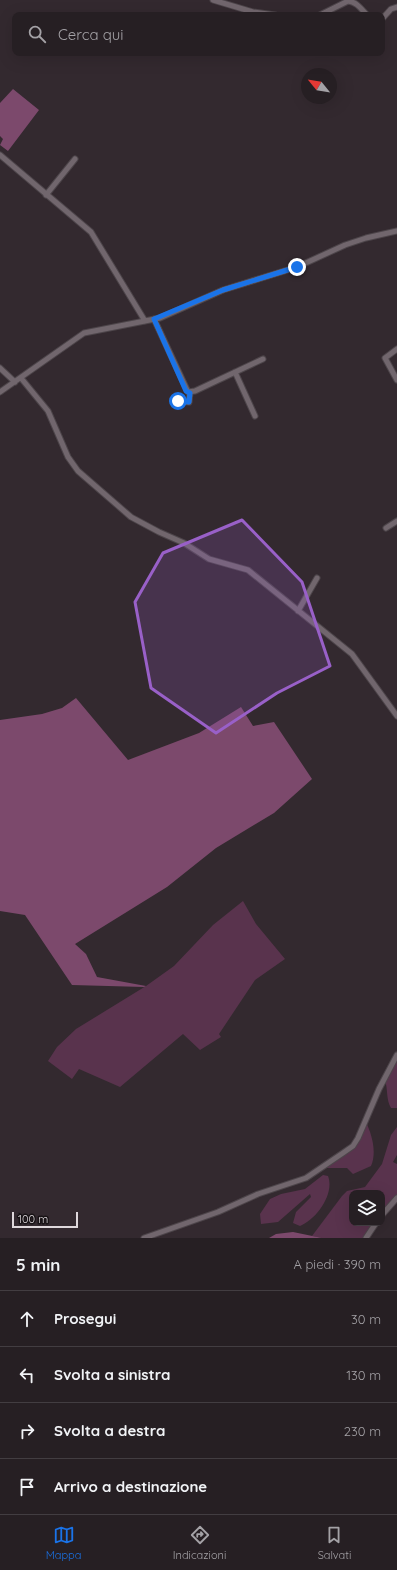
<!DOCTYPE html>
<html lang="it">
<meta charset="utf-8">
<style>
:root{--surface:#261f23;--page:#322c30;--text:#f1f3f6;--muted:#a4a2a6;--line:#423d41;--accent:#1a73e8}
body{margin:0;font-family:Quicksand,sans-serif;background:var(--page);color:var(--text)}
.controls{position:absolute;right:12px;bottom:12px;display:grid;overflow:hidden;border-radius:8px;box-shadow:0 4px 16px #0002}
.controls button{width:36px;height:36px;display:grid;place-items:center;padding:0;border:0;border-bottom:1px solid var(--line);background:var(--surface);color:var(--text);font:20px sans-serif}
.compass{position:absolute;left:301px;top:68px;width:36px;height:36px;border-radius:50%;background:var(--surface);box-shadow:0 4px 16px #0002;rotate:300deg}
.scale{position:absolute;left:12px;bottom:10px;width:66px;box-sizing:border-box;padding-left:4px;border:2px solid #dfd8dc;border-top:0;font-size:11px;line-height:14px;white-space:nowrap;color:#dfd8dc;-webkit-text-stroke:3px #181316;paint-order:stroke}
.stop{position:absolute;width:12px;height:12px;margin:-9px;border:3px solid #1a73e8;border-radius:50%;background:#fff}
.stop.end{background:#1a73e8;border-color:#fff;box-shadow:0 1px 4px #0008}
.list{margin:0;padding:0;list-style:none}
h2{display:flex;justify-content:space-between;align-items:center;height:52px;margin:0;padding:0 16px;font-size:17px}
h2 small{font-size:13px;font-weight:400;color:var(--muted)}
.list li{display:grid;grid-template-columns:26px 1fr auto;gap:12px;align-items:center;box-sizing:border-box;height:56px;padding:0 16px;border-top:1px solid var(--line)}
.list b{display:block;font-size:15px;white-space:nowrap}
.list em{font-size:13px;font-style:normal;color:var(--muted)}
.icon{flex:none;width:22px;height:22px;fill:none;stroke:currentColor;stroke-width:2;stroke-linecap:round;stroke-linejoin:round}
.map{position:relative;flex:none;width:397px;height:1238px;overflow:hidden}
.search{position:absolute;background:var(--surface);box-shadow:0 4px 16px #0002;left:12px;right:12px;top:12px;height:44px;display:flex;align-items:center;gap:10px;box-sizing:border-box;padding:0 14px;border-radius:8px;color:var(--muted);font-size:15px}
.sheet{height:276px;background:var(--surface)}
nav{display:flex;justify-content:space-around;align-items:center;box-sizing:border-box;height:56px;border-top:1px solid var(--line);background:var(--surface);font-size:11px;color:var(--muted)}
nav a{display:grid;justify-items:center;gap:2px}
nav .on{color:var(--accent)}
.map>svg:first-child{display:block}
.green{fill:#59334d}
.forest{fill:#7c496c}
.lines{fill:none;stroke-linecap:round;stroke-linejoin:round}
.minor-casing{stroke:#4d454a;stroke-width:7}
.minor{stroke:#71666d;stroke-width:5}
.route{stroke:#1a73e8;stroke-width:5}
.marked{fill:#9960c8;fill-opacity:0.2;stroke:#9960c8;stroke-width:3;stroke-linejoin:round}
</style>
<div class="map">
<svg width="397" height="1238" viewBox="0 0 397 1238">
<rect width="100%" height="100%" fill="#33292f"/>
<path class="green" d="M243,901L256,924L285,959L255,980L219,1034L221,1037L200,1050L183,1034L120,1087L79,1069L72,1079L48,1061L57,1047L76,1029L146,986L174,966L213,925Z
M397,1059V1108H391C386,1100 388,1089 385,1080Z
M366,1122C372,1135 377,1152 371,1166L353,1174L347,1168H325L355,1145Z
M397,1127V1155L393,1162L397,1164V1197L382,1214V1193H352V1223H375L364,1238H322L312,1236L342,1196L347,1191L365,1187L382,1164L391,1135Z
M323,1175L328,1176C335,1194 316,1220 300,1226L293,1223L296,1212L311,1197L310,1194L278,1222L261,1224L260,1214L270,1199L281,1194L305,1189Z"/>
<path class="forest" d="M13,89L39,110L8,151L0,145L3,139L0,136V103Z
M76,698L128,760L199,733L241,707L253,726L274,722L312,779L274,813L216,848L167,887L75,944L86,954L97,977L146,986L144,987L72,985L25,915L0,911V720L42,714L62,708Z
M293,1232L322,1238H269L276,1234Z"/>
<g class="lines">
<defs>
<path id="minor" d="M213,0L253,12L275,15
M320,15L348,1C357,2 361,9 367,15
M382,19L391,9L397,7
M0,155L91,232L145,321
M46,195L75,159
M154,319L188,392L195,391L263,359
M397,349L385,358L397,380
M0,368L15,382
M235,372L255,416
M21,378L48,411L68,457L78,471L131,517L159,532L184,543L209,559L248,570L352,654L397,716
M0,392L84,333L160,318L223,290L297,267L345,245L366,238L397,231
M178,401L189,402L190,393
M386,528L397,521
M298,611L317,578
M382,1215L397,1198
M144,1238L218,1212L258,1194L306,1178L343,1153L353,1146L358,1138L379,1089L397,1055
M366,1238L376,1223"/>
</defs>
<use href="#minor" class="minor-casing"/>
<use href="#minor" class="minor"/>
</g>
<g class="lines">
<path class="route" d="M178,401L189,402L190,393L186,391L154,319L223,290L297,267"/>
</g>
<path class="marked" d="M242,520L302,582L330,666L277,693L216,733L151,688L135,602L163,553Z"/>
</svg>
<div class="controls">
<button><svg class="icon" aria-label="layers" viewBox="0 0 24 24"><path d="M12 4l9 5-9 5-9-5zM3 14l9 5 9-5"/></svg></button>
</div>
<svg class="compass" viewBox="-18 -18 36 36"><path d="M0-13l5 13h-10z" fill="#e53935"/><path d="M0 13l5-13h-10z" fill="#a4a2a6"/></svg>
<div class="scale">100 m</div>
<div class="stop" style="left:178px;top:401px"></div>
<div class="stop end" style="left:297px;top:267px"></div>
<div class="search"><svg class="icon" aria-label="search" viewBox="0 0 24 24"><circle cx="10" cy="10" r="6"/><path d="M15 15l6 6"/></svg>Cerca qui</div>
</div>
<section class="sheet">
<h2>5 min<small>A piedi · 390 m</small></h2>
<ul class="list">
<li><svg class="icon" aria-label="ahead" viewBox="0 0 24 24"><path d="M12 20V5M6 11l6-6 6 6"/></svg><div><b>Prosegui</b></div><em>30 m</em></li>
<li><svg class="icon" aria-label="left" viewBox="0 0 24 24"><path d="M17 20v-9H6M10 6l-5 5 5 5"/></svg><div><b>Svolta a sinistra</b></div><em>130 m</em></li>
<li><svg class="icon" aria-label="right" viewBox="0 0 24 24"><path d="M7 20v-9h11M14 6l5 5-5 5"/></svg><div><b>Svolta a destra</b></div><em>230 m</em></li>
<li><svg class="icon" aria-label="arrive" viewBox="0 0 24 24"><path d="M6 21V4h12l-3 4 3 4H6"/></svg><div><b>Arrivo a destinazione</b></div></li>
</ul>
</section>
<nav>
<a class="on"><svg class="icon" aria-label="map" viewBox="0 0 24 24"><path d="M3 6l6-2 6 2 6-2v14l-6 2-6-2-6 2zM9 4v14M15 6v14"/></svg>Mappa</a>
<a><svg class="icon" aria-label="directions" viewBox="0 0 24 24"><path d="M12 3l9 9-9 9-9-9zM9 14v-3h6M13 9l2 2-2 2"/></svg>Indicazioni</a>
<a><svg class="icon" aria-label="saved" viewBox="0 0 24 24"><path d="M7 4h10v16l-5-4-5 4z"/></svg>Salvati</a>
</nav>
